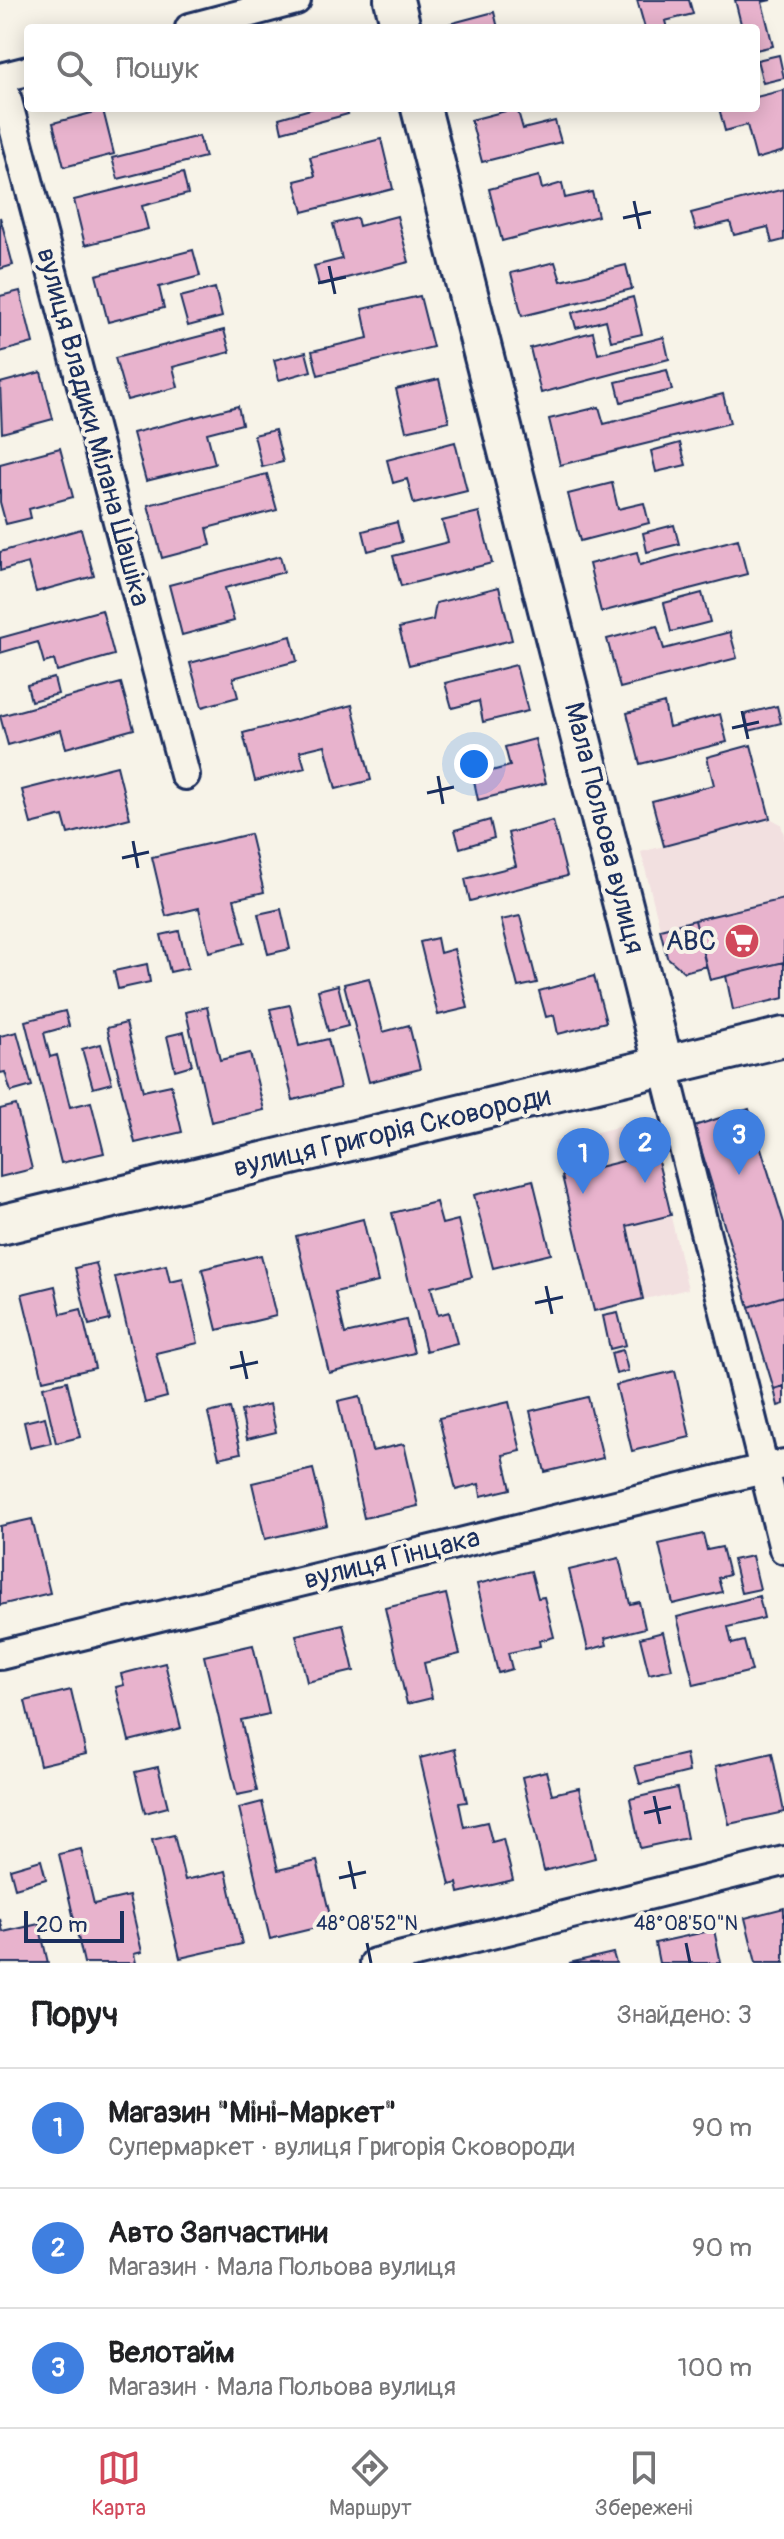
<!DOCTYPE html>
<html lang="uk">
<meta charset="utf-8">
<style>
:root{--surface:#fff;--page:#f6f6f6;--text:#202124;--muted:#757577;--line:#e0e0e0;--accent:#d1495b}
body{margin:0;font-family:Pangolin,sans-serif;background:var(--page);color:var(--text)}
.scale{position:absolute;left:24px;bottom:20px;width:100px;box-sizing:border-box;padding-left:8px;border:4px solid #1b2f5e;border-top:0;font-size:22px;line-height:28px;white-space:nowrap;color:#1b2f5e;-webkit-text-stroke:6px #f7f3e8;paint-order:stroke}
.you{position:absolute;left:474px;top:764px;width:28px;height:28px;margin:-20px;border:6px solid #fff;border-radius:50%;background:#1a73e8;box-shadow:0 0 0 12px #1a73e833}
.badge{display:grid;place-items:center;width:52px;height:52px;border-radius:50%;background:var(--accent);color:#fff;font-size:26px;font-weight:700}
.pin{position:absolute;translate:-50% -66px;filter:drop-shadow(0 2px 4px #0008)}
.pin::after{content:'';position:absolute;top:42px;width:28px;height:24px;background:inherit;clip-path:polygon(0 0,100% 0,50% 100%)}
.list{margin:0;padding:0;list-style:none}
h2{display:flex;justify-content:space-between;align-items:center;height:104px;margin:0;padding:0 32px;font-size:34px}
h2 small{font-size:26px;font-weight:400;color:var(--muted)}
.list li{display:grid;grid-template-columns:52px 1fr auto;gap:24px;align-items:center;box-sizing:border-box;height:120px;padding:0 32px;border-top:2px solid var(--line)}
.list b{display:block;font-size:30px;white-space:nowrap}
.list p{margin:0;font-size:26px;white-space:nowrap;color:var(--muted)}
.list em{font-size:26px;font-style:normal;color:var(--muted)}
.icon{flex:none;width:44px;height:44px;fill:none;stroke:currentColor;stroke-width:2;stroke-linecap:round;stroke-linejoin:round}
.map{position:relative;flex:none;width:784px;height:1963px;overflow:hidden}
.search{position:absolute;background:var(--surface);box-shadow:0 4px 20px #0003;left:24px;right:24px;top:24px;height:88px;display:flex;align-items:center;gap:20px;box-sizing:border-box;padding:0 28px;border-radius:8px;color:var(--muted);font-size:30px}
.sheet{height:464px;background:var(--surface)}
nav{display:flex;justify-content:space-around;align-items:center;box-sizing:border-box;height:112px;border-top:2px solid var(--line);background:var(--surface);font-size:22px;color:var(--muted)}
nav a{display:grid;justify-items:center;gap:4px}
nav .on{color:var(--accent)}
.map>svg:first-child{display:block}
.built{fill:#f2e0e0}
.building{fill:#e8b3cd;stroke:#1b2f5e;stroke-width:2}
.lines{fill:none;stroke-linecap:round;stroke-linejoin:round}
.street-casing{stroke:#1b2f5e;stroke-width:34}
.secondary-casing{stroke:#1b2f5e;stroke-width:44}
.street{stroke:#f7f3e8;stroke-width:28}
.secondary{stroke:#f7f3e8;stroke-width:38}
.ticks{fill:none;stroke:#1b2f5e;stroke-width:3}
.labels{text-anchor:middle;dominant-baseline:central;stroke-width:8;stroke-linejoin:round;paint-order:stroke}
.street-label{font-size:28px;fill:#1b2f5e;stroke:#f7f3e8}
.poi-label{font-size:28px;fill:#1b2f5e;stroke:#f7f3e8;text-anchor:end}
.ticks-label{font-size:20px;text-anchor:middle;fill:#1b2f5e;stroke:#f7f3e8;stroke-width:8;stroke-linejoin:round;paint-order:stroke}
</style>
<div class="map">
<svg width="784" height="1963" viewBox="0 0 784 1963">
<rect width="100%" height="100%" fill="#f7f3e8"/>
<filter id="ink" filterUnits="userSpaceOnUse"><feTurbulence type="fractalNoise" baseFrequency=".0125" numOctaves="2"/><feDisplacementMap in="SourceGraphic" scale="16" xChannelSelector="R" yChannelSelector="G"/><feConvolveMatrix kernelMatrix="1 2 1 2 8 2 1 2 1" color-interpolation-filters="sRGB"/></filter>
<g filter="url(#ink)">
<path class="built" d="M770,818L781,824L784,835V998L733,1010L726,977L710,980L706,966L684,972L667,957L641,852Z
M648,1120L688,1289L594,1311L554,1142Z"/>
<path class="building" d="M637,0H689L693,14L665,21L667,28H645Z
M735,0H771L762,2L773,46L756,50V28H742Z
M494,12L498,28H446L445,25Z
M779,55L784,78L763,83L757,60Z
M784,90V151L756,159L747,125L725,131L719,108H756V97Z
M314,108H346L348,114L282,132L279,118Z
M517,108L523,129L555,121L561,142L482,162L471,120Z
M103,110L114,154L64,167L53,123Z
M199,136L205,157L118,179L112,158Z
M381,139L393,189L303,212L295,181L315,176L310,157Z
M183,173L188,194L142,206L148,229L85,245L74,200Z
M539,176L542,189L562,183L565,198L592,192L598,216L502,241L489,189Z
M784,189V240L772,243L768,227L734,235L730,222L696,230L691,213Z
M397,216L409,262L319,285L314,266L342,259L333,224L357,218L359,226Z
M0,217L13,265L0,269Z
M193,250L200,276L159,287L164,308L108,322L96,275Z
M555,262L561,281L626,265L632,289L522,316L511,273Z
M215,288L222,317L188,326L180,297Z
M20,291L33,343L0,352V296Z
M420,296L433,347L318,375L312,351L368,338L362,309Z
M633,297L642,334L611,341L606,320L576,328L572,313Z
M224,330L230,352L173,367L178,387L127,400L115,358Z
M593,332L598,354L664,337L669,359L541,393L530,348Z
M306,352L311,371L279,380L274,360Z
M667,370L672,390L621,402L616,382Z
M41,372L53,419L2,433L0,383Z
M439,379L449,421L406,431L396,389Z
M723,394L730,423L560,465L549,419L599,407L604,424Z
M238,406L242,424L207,433L215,464L146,481L133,433Z
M275,430L283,462L262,467L254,435Z
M455,442L467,491L414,504L407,479L393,483L387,460Z
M680,443L686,465L656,472L651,451Z
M60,448L73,497L29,509L31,518L6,524L0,502V464Z
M267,474L277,510L207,528L211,545L162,558L148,505Z
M612,483L618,509L644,503L649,523L580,541L568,494Z
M479,512L492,563L401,586L393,556L448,542L442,521Z
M397,522L402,542L368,551L363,531Z
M674,525L679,544L647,552L643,533Z
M81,529L94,576L36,592L28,563L0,571V552Z
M738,539L747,574L601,612L589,564L637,552L640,565Z
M280,556L284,572L225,588L234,621L182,635L169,585Z
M499,587L512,640L409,665L399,628L433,620L436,603Z
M702,593L710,622L671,632L664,603Z
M102,610L114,655L57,671L54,660L44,663L38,642L0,653V638Z
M657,626L664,649L730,632L737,658L620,688L607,639Z
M291,636L297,661L233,678L238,697L202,707L190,663Z
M516,665L528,711L483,722L479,701L452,708L445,683Z
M54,678L58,694L31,701L27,685Z
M121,683L134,729L66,748L61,730L8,745L0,716Z
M664,703L669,727L720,714L727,742L640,764L627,713Z
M352,705L371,780L336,789L325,745L300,751L305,768L255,781L243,733Z
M777,706L781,723L749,731L745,714Z
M535,739L546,783L478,800L473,776L510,766L505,747Z
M751,745L770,818L664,846L652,801L714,785L707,757Z
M117,766L130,818L68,834L63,816L31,824L22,790Z
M490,820L494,838L460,848L455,830Z
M553,821L567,876L470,901L465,879L516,866L508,833Z
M250,834L264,892L234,899L245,943L209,952L199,908L166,916L152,857Z
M784,899V962L710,980L695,920Z
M281,909L290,949L268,954L258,914Z
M520,916L537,983L518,987L501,920Z
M695,920L706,966L684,972L667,957L660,929Z
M179,931L188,968L170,972L161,935Z
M437,938L440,953L454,949L468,1008L438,1015L420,942Z
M784,962V998L733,1010L726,976Z
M147,964L150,982L118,989L114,971Z
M594,976L606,1022L558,1034L554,1015L546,1017L539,991Z
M369,978L383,1032L409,1025L420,1069L369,1082L344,984Z
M338,985L348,1026L328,1031L318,990Z
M290,1005L299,1046L328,1039L340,1088L293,1100L270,1009Z
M207,1007L220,1060L250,1053L264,1110L211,1122L186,1012Z
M65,1011L69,1026L44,1033L50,1057L57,1055L70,1107L91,1102L104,1153L61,1163L25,1021Z
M126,1023L143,1091L171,1085L182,1132L135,1143L107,1028Z
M17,1032L32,1086L11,1092L5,1072L0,1073V1036Z
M184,1032L192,1065L175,1070L167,1036Z
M101,1044L112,1083L93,1088L82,1049Z
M16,1105L32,1169L0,1177V1109Z
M749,1109L784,1223V1296L749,1307L694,1126Z
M656,1153L671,1215L627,1226L643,1299L594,1311L562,1176Z
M533,1180L551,1254L493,1268L474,1195Z
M436,1202L442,1224L458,1220L472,1277L431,1287L438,1315L449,1312L457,1343L426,1351L392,1213Z
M363,1219L378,1282L335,1292L345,1334L406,1320L414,1353L329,1373L296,1236Z
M261,1255L276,1316L217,1330L202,1269Z
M96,1263L110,1320L89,1325L75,1268Z
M166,1265L170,1282L183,1279L198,1343L156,1353L167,1397L145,1403L115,1277Z
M55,1286L61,1314L81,1309L95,1368L43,1380L22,1294Z
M784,1296V1386L774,1389L749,1307Z
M618,1313L626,1345L610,1349L603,1316Z
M623,1350L628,1371L616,1374L611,1353Z
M675,1371L690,1437L632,1451L616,1385Z
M67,1381L80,1437L56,1443L43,1387Z
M784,1386V1404L778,1406L774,1389Z
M360,1396L372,1451L404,1444L418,1506L364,1518L338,1401Z
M588,1397L603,1458L545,1472L530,1411Z
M509,1402L521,1451L503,1455L511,1489L481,1496L479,1484L456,1490L439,1418Z
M270,1404L276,1432L247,1439L241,1411Z
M230,1408L241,1453L219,1458L208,1413Z
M45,1417L51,1443L30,1448L24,1422Z
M313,1469L327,1525L265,1539L252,1483Z
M32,1519L50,1593L0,1605V1526Z
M703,1534L707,1550L722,1547L729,1575L718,1578L722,1592L673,1604L659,1544Z
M752,1556L760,1589L741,1593L733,1560Z
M619,1558L630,1604L639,1602L645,1628L605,1638L607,1645L588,1650L569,1570Z
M531,1571L538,1598L544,1597L554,1637L539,1641L540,1646L508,1653L512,1669L498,1673L477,1584Z
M446,1594L460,1654L424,1663L432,1698L407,1704L385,1608Z
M759,1596L764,1618L728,1627L732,1644L744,1641L752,1671L694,1685L677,1617Z
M343,1624L354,1671L307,1682L296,1635Z
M663,1632L672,1669L649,1674L640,1638Z
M253,1645L269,1714L241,1720L257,1791L237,1795L204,1656Z
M165,1663L181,1728L129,1741L116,1687L124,1685L121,1674Z
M71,1690L86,1754L40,1765L25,1701Z
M455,1749L467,1802L459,1803L464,1827L487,1822L492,1842L503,1839L513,1880L459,1893L457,1883L450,1885L420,1758Z
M772,1753L784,1812L729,1824L716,1766Z
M686,1754L689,1772L640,1784L635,1766Z
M158,1767L168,1807L145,1813L135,1772Z
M546,1771L552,1794L579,1788L595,1858L544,1871L522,1777Z
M677,1788L687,1838L640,1848L630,1799Z
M262,1802L278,1870L317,1861L332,1924L270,1939L239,1808Z
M174,1835L185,1880L226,1871L242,1944L180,1958L152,1840Z
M81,1849L94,1904L129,1896L142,1952L134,1954L136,1963H84L59,1854Z
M41,1860L46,1879L15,1888L10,1869Z
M784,1908V1963H756L745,1918Z
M0,1919L3,1932L39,1924L48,1963H0Z
M714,1930L721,1963H659L655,1943Z
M613,1953L616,1963H569Z"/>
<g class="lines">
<defs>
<path id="street" d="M190,28L296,0
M0,78L28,71
M1,78L185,775
M664,1067L784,1549
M0,1655L784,1464
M375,1963L784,1861"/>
<path id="secondary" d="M394,0L401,28
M421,108L664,1067
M0,1225L784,1037"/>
</defs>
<use href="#street" class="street-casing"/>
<use href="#secondary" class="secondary-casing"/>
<use href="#street" class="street"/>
<use href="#secondary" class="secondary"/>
</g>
</g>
<path class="ticks" d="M634,201L640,229M623,218L651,212M329,266L335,294M318,283L346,277M742,711L748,739M732,728L759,722M438,776L443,804M427,793L454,787M133,841L138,868M122,858L149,852M546,1286L552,1314M535,1303L563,1297M241,1351L247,1379M230,1368L258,1362M654,1796L660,1824M644,1813L671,1807M349,1861L355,1889M339,1878L366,1872M367,1943L371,1963M686,1943L690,1963"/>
<defs>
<symbol id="supermarket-disc" viewBox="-11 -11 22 22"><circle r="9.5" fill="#d1495b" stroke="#f7f3e8"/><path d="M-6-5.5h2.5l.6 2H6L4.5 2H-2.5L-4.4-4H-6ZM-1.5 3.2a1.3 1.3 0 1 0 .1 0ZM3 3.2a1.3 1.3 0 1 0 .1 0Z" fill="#fff"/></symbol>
</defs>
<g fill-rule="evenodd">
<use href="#supermarket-disc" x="722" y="921" width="40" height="40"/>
</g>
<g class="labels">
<g class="street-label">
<text transform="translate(93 427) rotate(75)">вулиця Владики Мілана Шашіка</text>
<text transform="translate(604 828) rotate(76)">Мала Польова вулиця</text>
<text transform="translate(392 1132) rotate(-13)">вулиця Григорія Сковороди</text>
<text transform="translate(392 1559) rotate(-14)">вулиця Гінцака</text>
</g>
<g class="poi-label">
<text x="716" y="941">ABC</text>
</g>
</g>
<g class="ticks-label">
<text x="367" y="1930">48°08'52"N</text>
<text x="686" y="1930">48°08'50"N</text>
</g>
</svg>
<div class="scale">20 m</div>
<div class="you"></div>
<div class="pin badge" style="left:583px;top:1194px;background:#3f7fe0">1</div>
<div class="pin badge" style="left:645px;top:1183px;background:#3f7fe0">2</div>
<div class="pin badge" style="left:739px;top:1175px;background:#3f7fe0">3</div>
<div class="search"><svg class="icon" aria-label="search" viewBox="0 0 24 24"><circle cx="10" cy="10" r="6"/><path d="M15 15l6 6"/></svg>Пошук</div>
</div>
<section class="sheet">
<h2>Поруч<small>Знайдено: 3</small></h2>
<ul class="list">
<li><span class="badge" style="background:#3f7fe0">1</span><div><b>Магазин &quot;Міні-Маркет&quot;</b><p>Супермаркет · вулиця Григорія Сковороди</p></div><em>90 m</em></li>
<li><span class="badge" style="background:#3f7fe0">2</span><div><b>Авто Запчастини</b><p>Магазин · Мала Польова вулиця</p></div><em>90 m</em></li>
<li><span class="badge" style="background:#3f7fe0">3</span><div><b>Велотайм</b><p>Магазин · Мала Польова вулиця</p></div><em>100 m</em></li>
</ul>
</section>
<nav>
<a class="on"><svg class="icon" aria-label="map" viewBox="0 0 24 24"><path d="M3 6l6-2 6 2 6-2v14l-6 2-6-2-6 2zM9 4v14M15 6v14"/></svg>Карта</a>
<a><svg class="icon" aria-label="directions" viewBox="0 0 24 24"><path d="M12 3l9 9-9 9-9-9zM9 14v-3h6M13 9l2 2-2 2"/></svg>Маршрут</a>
<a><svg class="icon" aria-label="saved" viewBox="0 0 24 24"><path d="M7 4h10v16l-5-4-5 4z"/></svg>Збережені</a>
</nav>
